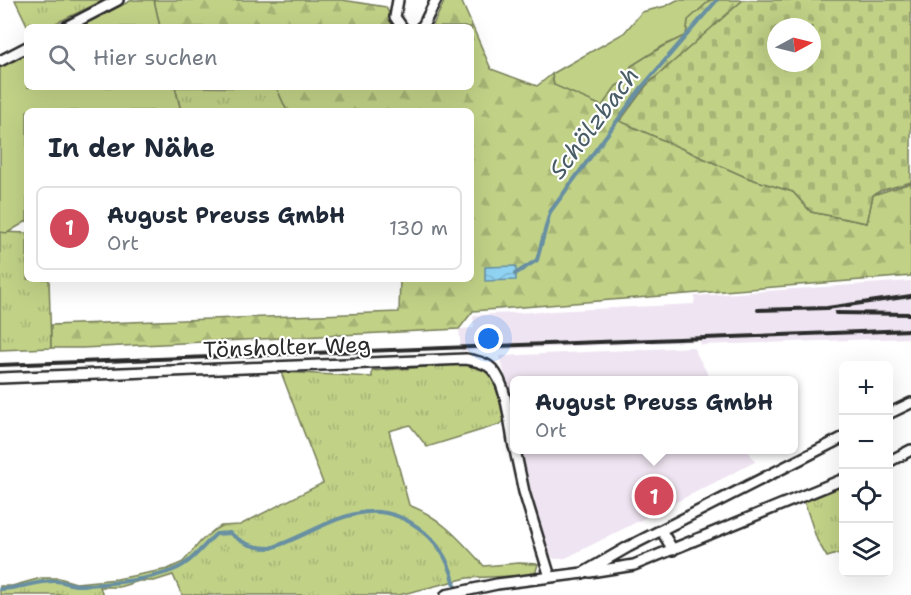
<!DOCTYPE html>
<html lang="de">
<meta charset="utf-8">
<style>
:root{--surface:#fff;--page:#f2f2f3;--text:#1f2937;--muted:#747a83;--line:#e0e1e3;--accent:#d1495b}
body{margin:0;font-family:"Shantell Sans",sans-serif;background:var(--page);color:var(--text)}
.controls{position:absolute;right:18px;bottom:18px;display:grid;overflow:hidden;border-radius:9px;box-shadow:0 6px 24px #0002}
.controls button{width:54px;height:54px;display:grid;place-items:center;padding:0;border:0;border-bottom:2px solid var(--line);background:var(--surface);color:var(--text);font:30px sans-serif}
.compass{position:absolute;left:767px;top:18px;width:54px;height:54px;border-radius:50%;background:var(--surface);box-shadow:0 6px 24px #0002;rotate:83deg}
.you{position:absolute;left:489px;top:339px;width:21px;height:21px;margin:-15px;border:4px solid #fff;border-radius:50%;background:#1a73e8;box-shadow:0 0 0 9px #1a73e833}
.badge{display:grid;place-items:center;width:39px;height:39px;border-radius:50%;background:var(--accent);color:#fff;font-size:20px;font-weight:700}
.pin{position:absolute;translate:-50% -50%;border:3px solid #fff;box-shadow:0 2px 6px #0006}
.popup{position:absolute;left:510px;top:376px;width:288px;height:78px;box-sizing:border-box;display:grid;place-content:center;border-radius:9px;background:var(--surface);filter:drop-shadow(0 2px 4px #0005);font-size:20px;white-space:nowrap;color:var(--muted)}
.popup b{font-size:22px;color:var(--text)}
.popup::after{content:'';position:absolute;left:50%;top:100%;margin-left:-12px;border:12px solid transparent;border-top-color:var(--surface)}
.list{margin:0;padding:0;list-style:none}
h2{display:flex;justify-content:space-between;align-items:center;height:78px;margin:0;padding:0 24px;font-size:26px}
h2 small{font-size:20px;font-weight:400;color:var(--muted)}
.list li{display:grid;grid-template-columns:39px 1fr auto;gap:18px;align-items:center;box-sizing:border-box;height:84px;margin:0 12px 12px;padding:0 12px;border:2px solid var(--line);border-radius:9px}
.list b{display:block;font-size:22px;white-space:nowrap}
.list p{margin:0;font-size:20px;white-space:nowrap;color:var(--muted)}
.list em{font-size:20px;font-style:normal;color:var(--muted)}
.icon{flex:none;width:33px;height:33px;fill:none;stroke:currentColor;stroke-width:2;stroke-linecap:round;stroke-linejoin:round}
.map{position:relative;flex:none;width:911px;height:595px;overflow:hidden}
.search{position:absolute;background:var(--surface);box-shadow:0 6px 24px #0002;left:24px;top:24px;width:450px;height:66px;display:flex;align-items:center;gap:15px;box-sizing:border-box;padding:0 21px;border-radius:9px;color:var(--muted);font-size:22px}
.panel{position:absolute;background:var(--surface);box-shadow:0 6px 24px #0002;left:24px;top:108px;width:450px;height:174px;border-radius:9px}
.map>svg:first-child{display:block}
.built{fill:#efe5f2}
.grass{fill:url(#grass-tufts);stroke:#767e59;stroke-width:1.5}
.forest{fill:url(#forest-firs);stroke:#767e59;stroke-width:1.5}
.cemetery{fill:url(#cemetery-stones);stroke:#767e59;stroke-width:1.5;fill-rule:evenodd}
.park{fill:#c1d287;stroke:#767e59;stroke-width:1.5}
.water{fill:url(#water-waves);stroke:#678fa2;stroke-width:1.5}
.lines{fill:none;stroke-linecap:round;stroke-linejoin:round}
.stream{stroke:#678fa2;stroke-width:4}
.minor-casing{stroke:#2b2b2b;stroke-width:14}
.minor{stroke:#fff;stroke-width:9}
.rail{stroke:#2b2b2b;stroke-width:4}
.labels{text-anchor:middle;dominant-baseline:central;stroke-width:4.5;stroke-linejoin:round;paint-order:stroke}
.street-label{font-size:22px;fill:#2b2b2b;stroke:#fff}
.water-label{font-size:24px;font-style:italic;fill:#495d66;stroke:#fff}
</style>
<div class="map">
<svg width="911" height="595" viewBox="0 0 911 595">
<defs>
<pattern id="grass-tufts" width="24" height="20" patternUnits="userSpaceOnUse" patternTransform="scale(1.5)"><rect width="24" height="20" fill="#c1d287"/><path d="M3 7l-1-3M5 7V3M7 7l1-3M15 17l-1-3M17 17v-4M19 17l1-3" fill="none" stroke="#a6b475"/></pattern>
<pattern id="forest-firs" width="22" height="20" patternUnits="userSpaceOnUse" patternTransform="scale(1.5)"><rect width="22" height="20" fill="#c1d287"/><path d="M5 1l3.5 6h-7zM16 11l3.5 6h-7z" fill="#a6b475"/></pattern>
<pattern id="cemetery-stones" width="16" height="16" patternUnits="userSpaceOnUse" patternTransform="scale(1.5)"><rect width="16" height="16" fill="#c1d287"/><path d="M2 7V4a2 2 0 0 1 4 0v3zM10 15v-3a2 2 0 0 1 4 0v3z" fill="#a6b475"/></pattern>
<pattern id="water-waves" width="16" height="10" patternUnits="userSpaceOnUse" patternTransform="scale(1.5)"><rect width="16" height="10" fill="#8fd2f1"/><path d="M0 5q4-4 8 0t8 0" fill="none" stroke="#7cb4cf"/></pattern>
</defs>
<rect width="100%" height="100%" fill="#fff"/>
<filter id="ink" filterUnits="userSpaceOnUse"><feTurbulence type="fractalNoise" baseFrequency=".0167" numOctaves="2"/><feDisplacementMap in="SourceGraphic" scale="12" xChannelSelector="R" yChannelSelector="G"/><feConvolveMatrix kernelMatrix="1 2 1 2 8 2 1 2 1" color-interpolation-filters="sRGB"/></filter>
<g filter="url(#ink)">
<path class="built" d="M911,281V338L701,345L700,341L461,351L459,329L474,328L473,315L694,304L695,296Z
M693,347L711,380H514V410L500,356Z
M522,450H748L755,462L566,558L555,559L550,556L531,494Z"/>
<path class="grass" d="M15,0H104L48,27H28Z
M175,87L277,88L287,111H181Z
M0,232L27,233V279H49L51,348L0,350Z
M467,364C500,367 500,393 505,420L498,425L427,447L410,425L389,431L409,505C441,517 461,541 484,566L519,563L538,564L535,575L467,578L399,595H182L173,575L154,581H139L119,587H100L103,595H0V586H12L41,578H59L76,583L117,579L168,569L183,562L201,541L214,530L221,526L240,525L323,483L281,372L372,377V371Z
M843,485V552L827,557L817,540L804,501Z"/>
<path class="forest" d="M154,0H342L386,7L395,27H160Z
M445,0H461L491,69L537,86L552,74L554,85L616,86L627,80L631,66L663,46L686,35L688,20L710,0H743L646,86L620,121L748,178L793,192L811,212L867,223L873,195L911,183V276L473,311L459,329L82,348H51V325L399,312L400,279H471V111H287L277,89L267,87H471V27H432Z"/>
<path class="cemetery" d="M743,0H911V182L880,191L873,195L867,223L811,212L793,192L748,178L620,121L646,86ZM776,27H812V63H776Z"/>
<path class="park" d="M132,0H154L160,27H79Z
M677,0H710L688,20L686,35L663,46L631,66L627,80L616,86L602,106L554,85L552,74L624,33L642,12L666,6Z
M27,52V87H175L181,111H27V221L7,233L0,232V64Z"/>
<path class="water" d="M516,266V280L485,281V267Z"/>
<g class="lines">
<path class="stream" d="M515,274L537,260L550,212L642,87L717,0
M0,589C19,589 36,581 55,581C63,581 70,585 78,585C103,585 166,579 186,563C197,555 206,543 216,534L230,533C243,544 254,548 271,548C325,530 369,486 424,532C443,548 452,567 456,591"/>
<defs>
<path id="minor" d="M398,0L395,17L402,27
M66,27L118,0
M421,27L423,26L436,0
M0,61L27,47
M0,378L466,359C475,361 485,362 492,369C507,384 510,426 514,447
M888,414L911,403
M515,450L524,492L550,577
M888,462L911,450
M661,530L673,550
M590,572L634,565L844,479
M446,595L497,584L583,573L628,547L844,437"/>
</defs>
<use href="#minor" class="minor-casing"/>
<use href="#minor" class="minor"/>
<path class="rail" d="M758,310L827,308L911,296
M836,313L911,314
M0,365L911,330"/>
</g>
</g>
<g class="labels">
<g class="street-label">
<text transform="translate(287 347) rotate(-2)">Tönsholter Weg</text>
</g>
<g class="water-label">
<text transform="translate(594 123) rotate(-53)">Schölzbach</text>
</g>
</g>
</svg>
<div class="controls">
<button>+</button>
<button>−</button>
<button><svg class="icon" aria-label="locate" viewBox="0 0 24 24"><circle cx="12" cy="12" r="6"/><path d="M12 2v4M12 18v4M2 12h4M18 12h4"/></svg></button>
<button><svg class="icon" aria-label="layers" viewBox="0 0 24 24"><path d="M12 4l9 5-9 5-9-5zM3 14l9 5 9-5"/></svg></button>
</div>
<svg class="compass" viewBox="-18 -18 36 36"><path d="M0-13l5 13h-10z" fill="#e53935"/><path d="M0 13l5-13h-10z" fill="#747a83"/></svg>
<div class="you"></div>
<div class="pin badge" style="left:654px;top:496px">1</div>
<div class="popup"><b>August Preuss GmbH</b>Ort</div>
<div class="search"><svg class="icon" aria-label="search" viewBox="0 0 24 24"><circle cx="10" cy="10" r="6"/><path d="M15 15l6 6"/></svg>Hier suchen</div>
<section class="panel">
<h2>In der Nähe<small></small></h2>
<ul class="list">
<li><span class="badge">1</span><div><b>August Preuss GmbH</b><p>Ort</p></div><em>130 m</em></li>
</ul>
</section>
</div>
